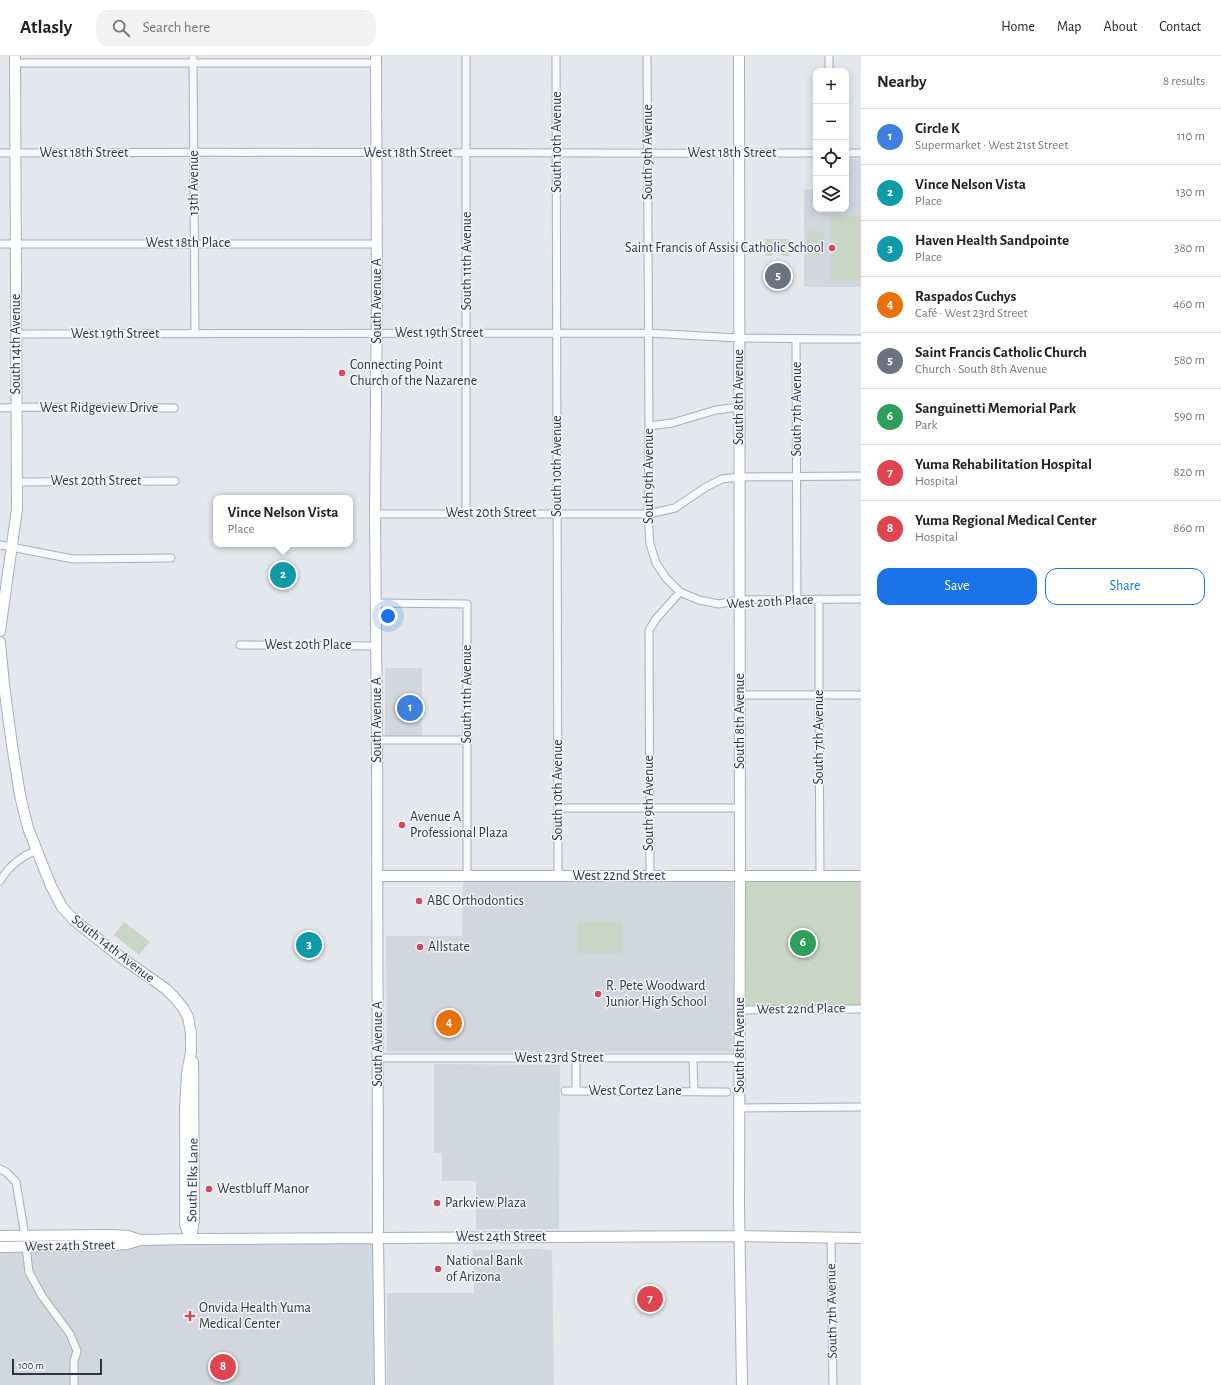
<!DOCTYPE html>
<meta charset="utf-8">
<style>
:root{--surface:#fff;--page:#f2f2f2;--text:#222;--muted:#767676;--line:#e0e0e0;--accent:#1a73e8}
body{margin:0;font-family:"Alegreya Sans",sans-serif;background:var(--page);color:var(--text)}
.controls{position:absolute;right:12px;top:12px;display:grid;overflow:hidden;border-radius:8px;box-shadow:0 2px 10px #0003}
.controls button{width:36px;height:36px;display:grid;place-items:center;padding:0;border:0;border-bottom:1px solid var(--line);background:var(--surface);color:var(--text);font:20px sans-serif}
.scale{position:absolute;left:12px;bottom:10px;width:90px;box-sizing:border-box;padding-left:4px;border:2px solid #2b3445;border-top:0;font-size:11px;line-height:14px;white-space:nowrap;color:#2b3445;-webkit-text-stroke:3px #f4f6f9;paint-order:stroke}
.you{position:absolute;left:388px;top:560px;width:14px;height:14px;margin:-10px;border:3px solid #fff;border-radius:50%;background:#1a73e8;box-shadow:0 0 0 6px #1a73e833}
.badge{display:grid;place-items:center;width:26px;height:26px;border-radius:50%;background:var(--accent);color:#fff;font-size:13px;font-weight:700}
.pin{position:absolute;translate:-50% -50%;border:2px solid #fff;box-shadow:0 1px 4px #0006}
.popup{position:absolute;left:213px;top:439px;width:140px;height:52px;box-sizing:border-box;display:grid;place-content:center;border-radius:8px;background:var(--surface);filter:drop-shadow(0 1px 3px #0005);font-size:13px;white-space:nowrap;color:var(--muted)}
.popup b{font-size:15px;color:var(--text)}
.popup::after{content:'';position:absolute;left:50%;top:100%;margin-left:-8px;border:8px solid transparent;border-top-color:var(--surface)}
.list{margin:0;padding:0;list-style:none}
h2{display:flex;justify-content:space-between;align-items:center;height:52px;margin:0;padding:0 16px;font-size:17px}
h2 small{font-size:13px;font-weight:400;color:var(--muted)}
.list li{display:grid;grid-template-columns:26px 1fr auto;gap:12px;align-items:center;box-sizing:border-box;height:56px;padding:0 16px;border-top:1px solid var(--line)}
.list b{display:block;font-size:15px;white-space:nowrap}
.list p{margin:0;font-size:13px;white-space:nowrap;color:var(--muted)}
.list em{font-size:13px;font-style:normal;color:var(--muted)}
.actions{display:flex;gap:8px;padding:12px 16px}
.actions a{flex:1;padding:9px 0;border:1px solid var(--accent);border-radius:12px;text-align:center;font-size:14px;color:var(--accent)}
.actions .main{background:var(--accent);color:#fff}
.icon{flex:none;width:22px;height:22px;fill:none;stroke:currentColor;stroke-width:2;stroke-linecap:round;stroke-linejoin:round}
.map{position:relative;flex:none;width:861px;height:1329px;overflow:hidden}
header{display:flex;align-items:center;gap:24px;box-sizing:border-box;height:56px;padding:0 20px;background:var(--surface);border-bottom:1px solid var(--line)}
header strong{font-size:19px}
nav{display:flex;gap:22px;margin-inline-start:auto;font-size:14px}
.search{width:280px;height:36px;background:var(--page);display:flex;align-items:center;gap:10px;box-sizing:border-box;padding:0 14px;border-radius:12px;color:var(--muted);font-size:15px}
main{display:flex}
aside{flex:1;background:var(--surface)}
.map>svg:first-child{display:block}
.built{fill:#d2d6de}
.green{fill:#c9d6c5}
.lines{fill:none;stroke-linecap:round;stroke-linejoin:round}
.street-casing{stroke:#a9aeb7;stroke-width:9}
.secondary-casing{stroke:#a9aeb7;stroke-width:12}
.street{stroke:#f7f8fa;stroke-width:7}
.secondary{stroke:#fff;stroke-width:10}
.poi-dot{fill:#d1495b;stroke:#f4f6f9;stroke-width:1.5}
.labels{text-anchor:middle;dominant-baseline:central;stroke-width:3;stroke-linejoin:round;paint-order:stroke}
.street-label{font-size:14px;fill:#2b3445;stroke:#f4f6f9}
.poi-label{font-size:14px;fill:#2b3445;stroke:#f4f6f9;text-anchor:start}
</style>
<header>
<strong>Atlasly</strong>
<div class="search"><svg class="icon" aria-label="search" viewBox="0 0 24 24"><circle cx="10" cy="10" r="6"/><path d="M15 15l6 6"/></svg>Search here</div>
<nav><a>Home</a><a>Map</a><a>About</a><a>Contact</a></nav>
</header>
<main>
<div class="map">
<svg width="861" height="1329" viewBox="0 0 861 1329">
<rect width="100%" height="100%" fill="#e4e7ec"/>
<path class="built" d="M846,103H861V231H804V133H816V153H846Z
M385,612H422V684H385Z
M733,825L734,996H387L386,880H462L463,826Z
M434,1008L560,1009L559,1173H476V1125H442V1097H434Z
M378,1182L380,1329H0V1190Z
M539,1193L552,1194L554,1329H387V1237H474L473,1194Z"/>
<path class="green" d="M831,159H861V225H831Z
M807,175L824,176L823,199H807Z
M765,183H789V200H783L779,195L775,196L771,200H765Z
M861,825V949H746L745,826Z
M577,865H623V897H577Z
M124,866L150,886L139,899L114,879Z"/>
<g class="lines">
<defs>
<path id="street" d="M193,0L195,278
M556,0L558,820
M647,0L649,370L648,458L650,488L656,507L666,522L680,536L699,544L719,548L739,544L861,543
M829,0V15
M15,7H376
M0,97C272,95 544,98 816,97
M846,97H861
M0,188H377
M16,278L648,277L738,282L861,283
M796,283L797,543
M0,352L29,351L174,352
M649,370L672,367L716,354L739,351
M17,426L175,425
M466,457V0
M375,458H648L675,452L706,431L722,423L739,421L861,420
M0,489L73,503L171,502
M819,543V639L820,820
M376,547L467,548V819
M240,589L376,590
M740,639H861
M377,684H467
M559,752H740
M650,819L649,574L656,563L680,536
M0,825C8,811 22,800 37,794
M740,954L861,953
M378,1002H740
M693,1002L694,1036
M565,1035L727,1036
M576,1035V1002
M740,1052L861,1051
M0,1113L6,1116L16,1126L25,1180
M831,1181L833,1329
M26,1191L29,1216L42,1240L70,1278L77,1295L74,1305V1329"/>
<path id="secondary" d="M376,0L377,231L375,458L377,684L378,1182L380,1329
M739,0L740,821L739,1150L742,1329
M0,575L17,453L15,0
M0,586L4,629L12,689L20,739L24,756L28,772L51,830L62,851L74,864L119,900L166,933L175,942L183,952L188,961L191,977V996L187,1017L185,1052V1169L191,1183
M377,820H861
M0,1180L111,1179L128,1180L140,1184
M191,1183L194,1164L193,1006
M0,1191L112,1189L127,1188L140,1184L191,1183L739,1180L861,1182"/>
</defs>
<use href="#street" class="street-casing"/>
<use href="#secondary" class="secondary-casing"/>
<use href="#street" class="street"/>
<use href="#secondary" class="secondary"/>
</g>
<g class="poi-dot">
<circle cx="832" cy="192" r="4"/>
<circle cx="342" cy="317" r="4"/>
<circle cx="402" cy="769" r="4"/>
<circle cx="419" cy="845" r="4"/>
<circle cx="420" cy="891" r="4"/>
<circle cx="598" cy="938" r="4"/>
<circle cx="209" cy="1133" r="4"/>
<circle cx="437" cy="1147" r="4"/>
<circle cx="438" cy="1213" r="4"/>
<path d="M188 1254h4v4h4v4h-4v4h-4v-4h-4v-4h4z"/>
</g>
<g class="labels">
<g class="street-label">
<text transform="translate(557 86) rotate(-90)">South 10th Avenue</text>
<text transform="translate(648 96) rotate(-90)">South 9th Avenue</text>
<text x="84" y="97">West 18th Street</text>
<text x="408" y="97">West 18th Street</text>
<text x="732" y="97">West 18th Street</text>
<text transform="translate(194 127) rotate(-90)">13th Avenue</text>
<text x="188" y="187">West 18th Place</text>
<text transform="translate(467 205) rotate(-90)">South 11th Avenue</text>
<text transform="translate(377 245) rotate(-90)">South Avenue A</text>
<text x="439" y="277">West 19th Street</text>
<text x="115" y="278">West 19th Street</text>
<text transform="translate(16 288) rotate(-90)">South 14th Avenue</text>
<text transform="translate(739 341) rotate(-90)">South 8th Avenue</text>
<text x="99" y="352">West Ridgeview Drive</text>
<text transform="translate(797 353) rotate(-90)">South 7th Avenue</text>
<text transform="translate(557 410) rotate(-90)">South 10th Avenue</text>
<text transform="translate(649 420) rotate(-90)">South 9th Avenue</text>
<text x="96" y="425">West 20th Street</text>
<text x="491" y="457">West 20th Street</text>
<text transform="translate(770 546) rotate(-3)">West 20th Place</text>
<text x="308" y="589">West 20th Place</text>
<text transform="translate(467 638) rotate(-90)">South 11th Avenue</text>
<text transform="translate(377 664) rotate(-90)">South Avenue A</text>
<text transform="translate(740 665) rotate(-90)">South 8th Avenue</text>
<text transform="translate(819 681) rotate(-90)">South 7th Avenue</text>
<text transform="translate(558 734) rotate(-90)">South 10th Avenue</text>
<text transform="translate(649 747) rotate(-90)">South 9th Avenue</text>
<text x="619" y="820">West 22nd Street</text>
<text transform="translate(113 893) rotate(38)">South 14th Avenue</text>
<text transform="translate(801 953) rotate(-1)">West 22nd Place</text>
<text transform="translate(378 988) rotate(-90)">South Avenue A</text>
<text transform="translate(740 989) rotate(-90)">South 8th Avenue</text>
<text x="559" y="1002">West 23rd Street</text>
<text x="635" y="1035">West Cortez Lane</text>
<text transform="translate(193 1124) rotate(-89)">South Elks Lane</text>
<text x="501" y="1181">West 24th Street</text>
<text transform="translate(70 1190) rotate(-1)">West 24th Street</text>
<text transform="translate(832 1255) rotate(-91)">South 7th Avenue</text>
</g>
<g class="poi-label">
<text x="824" y="192" text-anchor="end">Saint Francis of Assisi Catholic School</text>
<text x="350" y="309">Connecting Point<tspan x="350" dy="16">Church of the Nazarene</tspan></text>
<text x="410" y="761">Avenue A<tspan x="410" dy="16">Professional Plaza</tspan></text>
<text x="427" y="845">ABC Orthodontics</text>
<text x="428" y="891">Allstate</text>
<text x="606" y="930">R. Pete Woodward<tspan x="606" dy="16">Junior High School</tspan></text>
<text x="217" y="1133">Westbluff Manor</text>
<text x="445" y="1147">Parkview Plaza</text>
<text x="446" y="1205">National Bank<tspan x="446" dy="16">of Arizona</tspan></text>
<text x="199" y="1252">Onvida Health Yuma<tspan x="199" dy="16">Medical Center</tspan></text>
</g>
</g>
</svg>
<div class="controls">
<button>+</button>
<button>−</button>
<button><svg class="icon" aria-label="locate" viewBox="0 0 24 24"><circle cx="12" cy="12" r="6"/><path d="M12 2v4M12 18v4M2 12h4M18 12h4"/></svg></button>
<button><svg class="icon" aria-label="layers" viewBox="0 0 24 24"><path d="M12 4l9 5-9 5-9-5zM3 14l9 5 9-5"/></svg></button>
</div>
<div class="scale">100 m</div>
<div class="you"></div>
<div class="pin badge" style="left:410px;top:652px;background:#3f7fe0">1</div>
<div class="pin badge" style="left:283px;top:519px;background:#0f9aa8">2</div>
<div class="popup"><b>Vince Nelson Vista</b>Place</div>
<div class="pin badge" style="left:309px;top:889px;background:#0f9aa8">3</div>
<div class="pin badge" style="left:449px;top:967px;background:#e8710a">4</div>
<div class="pin badge" style="left:778px;top:220px;background:#6b7280">5</div>
<div class="pin badge" style="left:803px;top:887px;background:#2e9e5b">6</div>
<div class="pin badge" style="left:650px;top:1243px;background:#e0444e">7</div>
<div class="pin badge" style="left:223px;top:1311px;background:#e0444e">8</div>
</div>
<aside>
<h2>Nearby<small>8 results</small></h2>
<ul class="list">
<li><span class="badge" style="background:#3f7fe0">1</span><div><b>Circle K</b><p>Supermarket · West 21st Street</p></div><em>110 m</em></li>
<li><span class="badge" style="background:#0f9aa8">2</span><div><b>Vince Nelson Vista</b><p>Place</p></div><em>130 m</em></li>
<li><span class="badge" style="background:#0f9aa8">3</span><div><b>Haven Health Sandpointe</b><p>Place</p></div><em>380 m</em></li>
<li><span class="badge" style="background:#e8710a">4</span><div><b>Raspados Cuchys</b><p>Café · West 23rd Street</p></div><em>460 m</em></li>
<li><span class="badge" style="background:#6b7280">5</span><div><b>Saint Francis Catholic Church</b><p>Church · South 8th Avenue</p></div><em>580 m</em></li>
<li><span class="badge" style="background:#2e9e5b">6</span><div><b>Sanguinetti Memorial Park</b><p>Park</p></div><em>590 m</em></li>
<li><span class="badge" style="background:#e0444e">7</span><div><b>Yuma Rehabilitation Hospital</b><p>Hospital</p></div><em>820 m</em></li>
<li><span class="badge" style="background:#e0444e">8</span><div><b>Yuma Regional Medical Center</b><p>Hospital</p></div><em>860 m</em></li>
</ul>
<div class="actions"><a class="main">Save</a><a>Share</a></div>
</aside>
</main>
